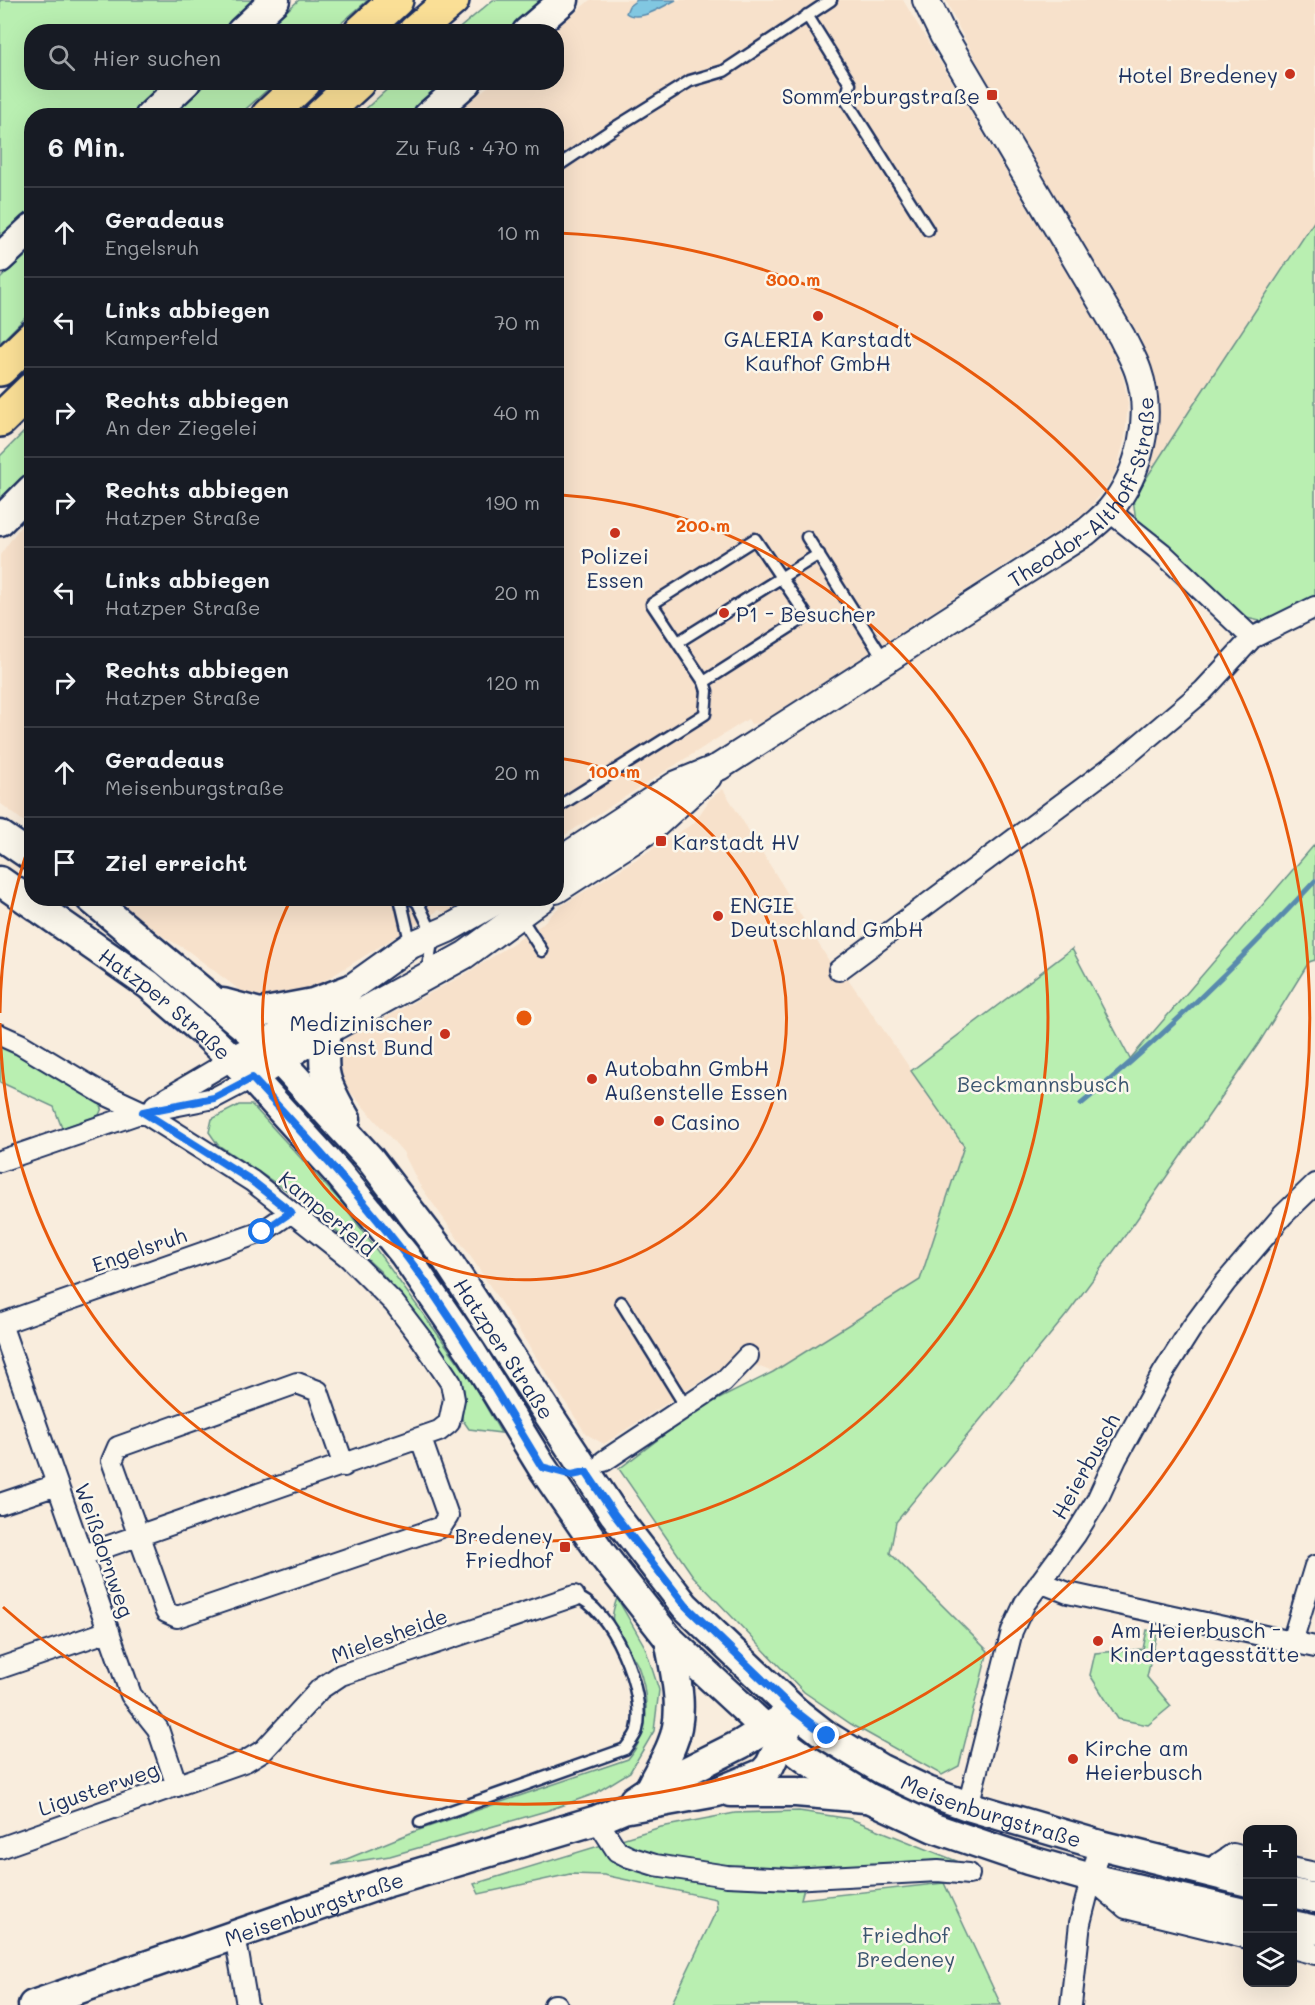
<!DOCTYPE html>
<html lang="de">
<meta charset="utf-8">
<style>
:root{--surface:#171b24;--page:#242831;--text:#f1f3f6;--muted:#9ea1a6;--line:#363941}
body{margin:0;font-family:Mali,sans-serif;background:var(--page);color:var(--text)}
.controls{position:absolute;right:18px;bottom:18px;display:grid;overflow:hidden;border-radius:12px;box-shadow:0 6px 24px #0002}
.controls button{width:54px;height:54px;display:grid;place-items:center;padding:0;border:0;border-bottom:2px solid var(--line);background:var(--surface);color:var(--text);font:30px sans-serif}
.stop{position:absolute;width:18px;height:18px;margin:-14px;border:4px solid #1a73e8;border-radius:50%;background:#fff}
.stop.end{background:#1a73e8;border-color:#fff;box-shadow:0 2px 6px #0008}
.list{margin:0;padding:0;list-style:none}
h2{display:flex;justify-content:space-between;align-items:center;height:78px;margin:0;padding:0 24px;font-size:26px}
h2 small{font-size:20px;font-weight:400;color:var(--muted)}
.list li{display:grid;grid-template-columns:39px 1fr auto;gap:18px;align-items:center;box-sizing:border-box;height:90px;padding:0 24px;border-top:2px solid var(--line)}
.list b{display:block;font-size:22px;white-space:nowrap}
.list p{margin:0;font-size:20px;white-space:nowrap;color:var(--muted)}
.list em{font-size:20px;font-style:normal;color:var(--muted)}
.icon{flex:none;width:33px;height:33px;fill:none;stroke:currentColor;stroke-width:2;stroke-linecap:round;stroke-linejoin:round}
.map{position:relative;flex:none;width:1315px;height:2005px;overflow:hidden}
.search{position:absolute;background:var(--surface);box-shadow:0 6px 24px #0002;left:24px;top:24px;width:540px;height:66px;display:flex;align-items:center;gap:15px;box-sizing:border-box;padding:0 21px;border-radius:24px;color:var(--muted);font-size:22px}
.panel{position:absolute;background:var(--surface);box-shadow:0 6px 24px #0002;left:24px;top:108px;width:540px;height:798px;border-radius:24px}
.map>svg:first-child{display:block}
.built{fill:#f7e1cb}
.green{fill:#b9efb1;stroke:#6a8f88;stroke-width:1.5}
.water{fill:#81c7e1;stroke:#588aad;stroke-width:1.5}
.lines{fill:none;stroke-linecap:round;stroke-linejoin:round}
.stream{stroke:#588aad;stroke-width:5}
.service-casing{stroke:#1b2f5e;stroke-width:15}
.minor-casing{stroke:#1b2f5e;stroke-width:24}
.tertiary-casing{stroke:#1b2f5e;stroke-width:30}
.secondary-casing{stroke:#1b2f5e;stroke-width:33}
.motorway-casing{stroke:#1b2f5e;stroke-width:38}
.service{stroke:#fbf7ec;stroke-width:10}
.minor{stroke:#fbf7ec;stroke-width:20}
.tertiary{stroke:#fbf7ec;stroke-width:26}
.secondary{stroke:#fbf7ec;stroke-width:28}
.motorway{stroke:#fadf96;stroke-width:33}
.route{stroke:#1a73e8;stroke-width:8}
.ring{fill:none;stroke:#e8590c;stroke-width:3}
.poi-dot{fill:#c8321e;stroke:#fbf7ec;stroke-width:2}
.labels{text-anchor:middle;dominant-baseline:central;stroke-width:5;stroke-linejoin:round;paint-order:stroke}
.poi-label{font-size:21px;fill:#1b2f5e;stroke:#fbf7ec;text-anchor:start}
.street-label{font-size:21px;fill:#1b2f5e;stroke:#fbf7ec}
.park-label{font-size:21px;fill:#3b556f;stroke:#fbf7ec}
.centre{fill:#e8590c;stroke:#fbf7ec;stroke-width:3}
.ring-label{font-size:18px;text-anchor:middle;font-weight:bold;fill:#e8590c;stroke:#fbf7ec;stroke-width:5;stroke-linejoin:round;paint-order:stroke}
</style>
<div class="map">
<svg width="1315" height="2005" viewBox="0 0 1315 2005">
<rect width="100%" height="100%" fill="#f9eddd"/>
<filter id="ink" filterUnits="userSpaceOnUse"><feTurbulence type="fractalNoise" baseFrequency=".0167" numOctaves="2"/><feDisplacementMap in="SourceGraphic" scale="12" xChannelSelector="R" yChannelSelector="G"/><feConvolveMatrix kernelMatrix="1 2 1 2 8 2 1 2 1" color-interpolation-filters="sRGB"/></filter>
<g filter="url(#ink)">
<path class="built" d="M590,0H903L1108,342L1123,376L1128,403L1125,438L1116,471L1103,492L1084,514L760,723L751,724L748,719L557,840L556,116H453L492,83L556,82V32L553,31Z
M946,0H1315V220L1150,471L1158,436L1159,409L1155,381L1140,337L994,94L959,28Z
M31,512V827L0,803V555Z
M723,789L839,977L844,973L964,1146L920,1280L773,1372L736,1358L604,1444L586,1434L473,1260L419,1184L403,1152L345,1086L335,1068L334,1056L341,1044L359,1028L381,1020L469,972L541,925L558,908L694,823L710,799Z
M115,899H484L450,915L439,910L311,989L267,1001L250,998L187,950L164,937Z"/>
<path class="green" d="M0,0H256L220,31L32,32V82L168,83L135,115L32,116L31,212L0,242Z
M299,0H368L332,31H264Z
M493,0H544L507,31L455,32Z
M207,83H275L239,115L170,116Z
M394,83H446L409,115L358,116Z
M1315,220V598L1264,622L1238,616L1137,528L1133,499L1190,410Z
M31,248V312L0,343V279Z
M31,425V474L0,506V456Z
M1315,844V960L1309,962L1259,1043L1135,1222L1068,1313L896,1522L890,1553L988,1651L959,1766L942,1775L851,1724L804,1692L693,1576L619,1469L697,1410L773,1372L920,1280L964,1146L911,1071L1072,949L1130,1059Z
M0,1043L99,1101L102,1108L99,1115L62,1128L54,1107L0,1082Z
M239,1105H252L343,1204L469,1377L501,1433L469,1429L462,1419L464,1390L433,1336L380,1271L304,1202L218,1145L209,1132L212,1119Z
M617,1598L645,1647L659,1690L654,1731L630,1772L594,1794L546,1811L390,1856L332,1865L413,1832L628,1759C650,1733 650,1697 638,1666C631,1651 617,1637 613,1621C611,1615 615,1604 617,1598Z
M1147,1630L1157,1633L1147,1677L1171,1706L1148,1725L1118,1719L1090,1675L1095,1653L1143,1649Z
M799,1811L851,1819L959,1862L954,1866L808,1874L801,1899L944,1883L1001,2005H671L717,1909L716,1899L604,1875L570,1874L479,1894L474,1884L661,1827L735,1813Z"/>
<path class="water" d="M637,0H676C663,6 639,23 626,13L629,6Z"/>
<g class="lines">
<path class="stream" d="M1081,1104C1165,1036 1241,960 1315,881"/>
<defs>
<path id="service" d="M807,15L850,84L846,100L928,230
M556,167L616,127L690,81L724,71L831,0
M807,537L885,661
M755,539L807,616L704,682L652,604Z
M678,642L819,554
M556,808L705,714L707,691L704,682
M400,898L411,945
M412,898L418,903L433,935L427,974
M519,915L542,951
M621,1302L686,1407
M420,1822L625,1749C629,1743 636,1736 637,1730C647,1694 611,1605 574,1596"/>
<path id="minor" d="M1109,511L1162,553L1252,638
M839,970L1126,756L1203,691L1252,638L1315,607
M0,1035L20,1044L102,1093L143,1112L252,1181L348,1257L394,1303L423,1341L451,1383L454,1399L449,1423L439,1431L83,1555
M155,1105L233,1059
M0,1161L143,1112L214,1098L252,1078
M0,1324L262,1232L291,1212
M1,1324L131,1695L158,1729L177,1786
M604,1461L723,1382L748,1356
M344,1466L318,1391L297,1383L118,1447L112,1461L166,1612L177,1617L441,1527L448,1516L421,1439
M0,1504L57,1485
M1040,1582L1068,1593L1315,1647
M1292,1642L1315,1566
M0,1668L109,1631
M968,1806L1012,1631L1025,1603L1076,1534L1097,1500L1116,1459L1163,1373L1191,1329L1225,1283L1283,1215L1315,1184
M597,1820L617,1851L629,1857L655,1865L727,1876L791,1879L938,1871L969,1874
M0,1848L246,1761L264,1750L320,1689L341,1675L574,1596
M1292,1868L1315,1873
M1206,1872L1233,1854L1248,1858
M1093,1880L1126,1908L1248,1938
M235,1935L247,2005
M1292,1948L1315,1954
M554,2005H557
M1071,2005L1080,1923L1100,1845"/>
<g id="tertiary">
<path id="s1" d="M556,863L677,784L719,767L1086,532C1094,525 1103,518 1110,510C1140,473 1154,417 1138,371C1134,359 1127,348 1122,337L943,35L926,0"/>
<path d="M556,890L652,828L708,777"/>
<path d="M233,1059L285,1032L348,990L411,945L448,929L502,898"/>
<path d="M252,1078L327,1031L465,955L543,898"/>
</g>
<g id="secondary">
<path d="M241,32L275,0"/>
<path d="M527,32L564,0"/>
<path d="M150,116L186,82"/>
<path d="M428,116L467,82"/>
<path d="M0,258L32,228"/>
<path d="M0,521L32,489"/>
<path d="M0,835L32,857"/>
<path id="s2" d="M0,881L149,985L208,1036L252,1078L339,1174L404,1254L472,1353L542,1467L602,1554L669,1639L766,1729L809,1761L869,1798L934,1828L1028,1860L1091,1878L1248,1914"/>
<path id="s3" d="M90,898L247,1029L280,1061L370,1159L443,1254L614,1514L685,1606L795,1711L827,1736L881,1769L927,1791L968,1806L1100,1845L1248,1882"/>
<path d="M223,1003L260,1013L313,1003L348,990"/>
<path d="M327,1031C320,1072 325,1083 346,1119"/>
<path d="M649,1790C656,1775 666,1760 672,1744C686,1711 675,1673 669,1639"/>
<path d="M731,1792H796L865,1798"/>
<path d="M634,1800L649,1790L741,1744L780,1720"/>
<path d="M1292,1893L1315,1898"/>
<path d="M1292,1925L1315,1930"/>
<path id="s4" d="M33,2005L385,1883L597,1820L623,1809L717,1792L763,1773L770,1765L789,1724"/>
</g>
<path id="motorway" d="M361,32L396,0
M415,32L452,0
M268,116L304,82
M321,116L358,82
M0,369L32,338
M0,420L32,389"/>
</defs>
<use href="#service" class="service-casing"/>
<use href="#minor" class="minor-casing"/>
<use href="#tertiary" class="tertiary-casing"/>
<use href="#secondary" class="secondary-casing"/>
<use href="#motorway" class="motorway-casing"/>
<use href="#service" class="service"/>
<use href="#minor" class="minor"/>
<use href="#tertiary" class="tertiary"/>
<use href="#secondary" class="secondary"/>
<use href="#motorway" class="motorway"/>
</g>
</g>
<g class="lines" filter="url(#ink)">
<path class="route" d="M262,1232L291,1212L252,1181L143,1112L214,1098L252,1078C304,1134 357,1192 404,1253C455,1320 498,1395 542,1467L572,1475L586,1472L614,1514L686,1606L795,1711L827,1736"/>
</g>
<g class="ring">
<path d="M558 758A262 262 0 1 1 291 899"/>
<path d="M0 1013A524 524 0 0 1 30 843M561 495A524 524 0 1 1 0 1023"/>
<path d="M558 233A786 786 0 1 1 3 1607"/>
</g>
<g class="poi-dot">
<circle cx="1290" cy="74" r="6"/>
<rect x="986" y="89" width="12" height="12" rx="3"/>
<circle cx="818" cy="316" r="6"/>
<circle cx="615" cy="533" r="6"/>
<circle cx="724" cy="613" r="6"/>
<rect x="655" y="835" width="12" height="12" rx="3"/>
<circle cx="718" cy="916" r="6"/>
<circle cx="445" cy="1034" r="6"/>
<circle cx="592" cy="1079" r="6"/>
<circle cx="659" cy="1121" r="6"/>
<rect x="559" y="1541" width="12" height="12" rx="3"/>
<circle cx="1098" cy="1641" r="6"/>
<circle cx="1073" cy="1759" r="6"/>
</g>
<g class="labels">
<g class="poi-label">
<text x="1278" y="74" text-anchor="end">Hotel Bredeney</text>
<text x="980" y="95" text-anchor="end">Sommerburgstraße</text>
<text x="818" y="338" text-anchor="middle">GALERIA Karstadt<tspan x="818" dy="24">Kaufhof GmbH</tspan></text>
<text x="615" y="555" text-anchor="middle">Polizei<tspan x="615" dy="24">Essen</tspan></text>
<text x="736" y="613">P1 - Besucher</text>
<text x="673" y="841">Karstadt HV</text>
<text x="730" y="904">ENGIE<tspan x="730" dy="24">Deutschland GmbH</tspan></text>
<text x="433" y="1022" text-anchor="end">Medizinischer<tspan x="433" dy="24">Dienst Bund</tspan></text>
<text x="604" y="1067">Autobahn GmbH<tspan x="604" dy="24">Außenstelle Essen</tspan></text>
<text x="671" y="1121">Casino</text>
<text x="553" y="1535" text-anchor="end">Bredeney<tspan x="553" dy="24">Friedhof</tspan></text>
<text x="1110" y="1629">Am Heierbusch -<tspan x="1110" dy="24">Kindertagesstätte</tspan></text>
<text x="1085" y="1747">Kirche am<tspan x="1085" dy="24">Heierbusch</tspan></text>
</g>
<g class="street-label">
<text stroke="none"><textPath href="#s1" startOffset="657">Theodor-Althoff-Straße</textPath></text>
<text stroke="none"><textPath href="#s2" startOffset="206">Hatzper Straße</textPath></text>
<text transform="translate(328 1213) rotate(40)">Kamperfeld</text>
<text transform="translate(139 1249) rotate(-19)">Engelsruh</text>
<text stroke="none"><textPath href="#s3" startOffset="616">Hatzper Straße</textPath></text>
<text transform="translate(1085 1466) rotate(-61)">Heierbusch</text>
<text transform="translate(105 1550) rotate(71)">Weißdornweg</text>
<text transform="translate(389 1635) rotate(-20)">Mielesheide</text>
<text transform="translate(98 1788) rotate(-19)">Ligusterweg</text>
<text stroke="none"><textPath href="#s3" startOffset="1305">Meisenburgstraße</textPath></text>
<text stroke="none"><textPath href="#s4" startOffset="297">Meisenburgstraße</textPath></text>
</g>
<g class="park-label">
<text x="1043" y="1083">Beckmannsbusch</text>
<text x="906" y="1934">Friedhof<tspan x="906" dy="24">Bredeney</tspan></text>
</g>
</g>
<circle cx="524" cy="1018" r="9" class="centre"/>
<g class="ring-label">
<text x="793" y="286">300 m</text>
<text x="703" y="532">200 m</text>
<text x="614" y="778">100 m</text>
</g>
</svg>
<div class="controls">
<button>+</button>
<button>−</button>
<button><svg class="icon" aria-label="layers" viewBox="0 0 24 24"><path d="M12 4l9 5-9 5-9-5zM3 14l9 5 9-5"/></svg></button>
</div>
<div class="stop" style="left:262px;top:1232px"></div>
<div class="stop end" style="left:827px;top:1736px"></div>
<div class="search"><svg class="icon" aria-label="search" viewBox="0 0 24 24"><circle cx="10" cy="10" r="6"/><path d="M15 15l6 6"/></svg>Hier suchen</div>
<section class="panel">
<h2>6 Min.<small>Zu Fuß · 470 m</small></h2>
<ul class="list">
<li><svg class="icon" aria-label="ahead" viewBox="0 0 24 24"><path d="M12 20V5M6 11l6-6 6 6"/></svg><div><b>Geradeaus</b><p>Engelsruh</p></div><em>10 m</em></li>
<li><svg class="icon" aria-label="left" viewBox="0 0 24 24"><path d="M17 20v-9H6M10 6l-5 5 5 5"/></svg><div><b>Links abbiegen</b><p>Kamperfeld</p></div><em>70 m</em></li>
<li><svg class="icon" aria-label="right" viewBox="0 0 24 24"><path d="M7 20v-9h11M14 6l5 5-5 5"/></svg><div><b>Rechts abbiegen</b><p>An der Ziegelei</p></div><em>40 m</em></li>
<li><svg class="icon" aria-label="right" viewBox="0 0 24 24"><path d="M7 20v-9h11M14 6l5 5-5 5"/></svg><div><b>Rechts abbiegen</b><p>Hatzper Straße</p></div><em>190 m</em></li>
<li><svg class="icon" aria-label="left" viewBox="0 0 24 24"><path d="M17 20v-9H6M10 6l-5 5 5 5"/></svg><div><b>Links abbiegen</b><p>Hatzper Straße</p></div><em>20 m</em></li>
<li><svg class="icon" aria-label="right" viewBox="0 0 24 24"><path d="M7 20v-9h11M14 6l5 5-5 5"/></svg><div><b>Rechts abbiegen</b><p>Hatzper Straße</p></div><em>120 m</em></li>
<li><svg class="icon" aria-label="ahead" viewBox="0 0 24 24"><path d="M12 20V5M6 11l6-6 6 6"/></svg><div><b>Geradeaus</b><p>Meisenburgstraße</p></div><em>20 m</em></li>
<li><svg class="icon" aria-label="arrive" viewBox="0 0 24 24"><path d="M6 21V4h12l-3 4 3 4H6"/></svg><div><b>Ziel erreicht</b></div></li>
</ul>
</section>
</div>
